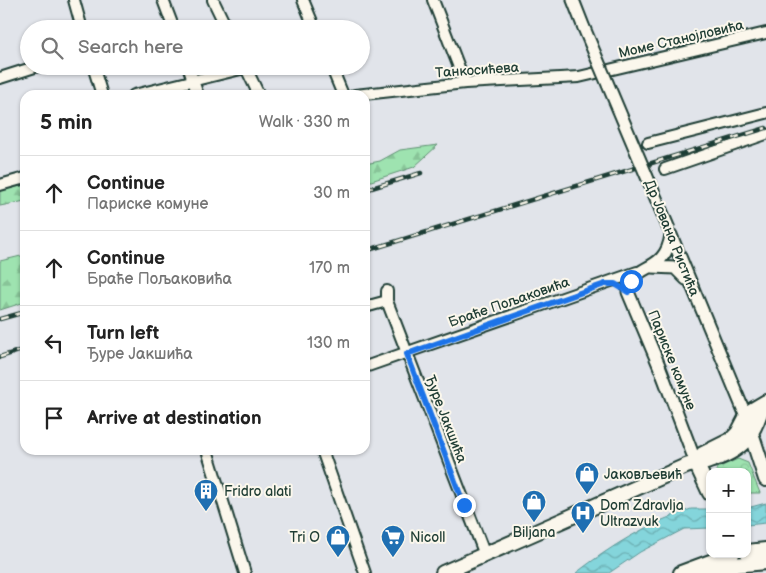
<!DOCTYPE html>
<meta charset="utf-8">
<style>
:root{--surface:#fff;--page:#f6f6f6;--text:#222;--muted:#767676;--line:#e0e0e0}
body{margin:0;font-family:"Balsamiq Sans",sans-serif;background:var(--page);color:var(--text)}
.controls{position:absolute;right:15px;bottom:15px;display:grid;overflow:hidden;border-radius:10px;box-shadow:0 1px 4px #0004}
.controls button{width:45px;height:45px;display:grid;place-items:center;padding:0;border:0;border-bottom:1px solid var(--line);background:var(--surface);color:var(--text);font:25px sans-serif}
.stop{position:absolute;width:15px;height:15px;margin:-11px;border:4px solid #1a73e8;border-radius:50%;background:#fff}
.stop.end{background:#1a73e8;border-color:#fff;box-shadow:0 1px 5px #0008}
.list{margin:0;padding:0;list-style:none}
h2{display:flex;justify-content:space-between;align-items:center;height:65px;margin:0;padding:0 20px;font-size:21px}
h2 small{font-size:16px;font-weight:400;color:var(--muted)}
.list li{display:grid;grid-template-columns:32px 1fr auto;gap:15px;align-items:center;box-sizing:border-box;height:75px;padding:0 20px;border-top:1px solid var(--line)}
.list b{display:block;font-size:19px;white-space:nowrap}
.list p{margin:0;font-size:16px;white-space:nowrap;color:var(--muted)}
.list em{font-size:16px;font-style:normal;color:var(--muted)}
.icon{flex:none;width:28px;height:28px;fill:none;stroke:currentColor;stroke-width:2;stroke-linecap:round;stroke-linejoin:round}
.map{position:relative;flex:none;width:766px;height:573px;overflow:hidden}
.search{position:absolute;background:var(--surface);box-shadow:0 1px 4px #0004;left:20px;top:20px;width:350px;height:55px;display:flex;align-items:center;gap:12px;box-sizing:border-box;padding:0 18px;border-radius:28px;color:var(--muted);font-size:19px}
.panel{position:absolute;background:var(--surface);box-shadow:0 1px 4px #0004;left:20px;top:90px;width:350px;height:365px;border-radius:15px}
.map>svg:first-child{display:block}
.forest{fill:url(#forest-firs);stroke:#5e9072}
.park{fill:url(#park-crowns);stroke:#5e9072}
.water{fill:url(#water-waves);stroke:#5c9898}
.lines{fill:none;stroke-linecap:round;stroke-linejoin:round}
.minor-casing{stroke:#1f3d34;stroke-width:14}
.tertiary-casing{stroke:#1f3d34;stroke-width:15}
.secondary-casing{stroke:#1f3d34;stroke-width:18}
.minor{stroke:#fbf7ec;stroke-width:10}
.tertiary{stroke:#fbf7ec;stroke-width:11}
.secondary{stroke:#fbf7ec;stroke-width:14}
.rail-casing{stroke:#1f3d34;stroke-width:4.5}
.rail{stroke:#fbf7ec;stroke-width:2.5;stroke-dasharray:8;stroke-linecap:butt}
.tertiary-bridge-casing{stroke:#1f3d34;stroke-width:15;stroke-linecap:butt}
.tertiary-bridge{stroke:#fbf7ec;stroke-width:11}
.route{stroke:#1a73e8;stroke-width:6}
.labels{text-anchor:middle;dominant-baseline:central;stroke-width:4;stroke-linejoin:round;paint-order:stroke}
.street-label{font-size:14px;fill:#1f3d34;stroke:#fbf7ec}
.poi-label{font-size:14px;fill:#1f3d34;stroke:#fbf7ec;text-anchor:start}
</style>
<div class="map">
<svg width="766" height="573" viewBox="0 0 766 573">
<defs>
<pattern id="forest-firs" width="22" height="20" patternUnits="userSpaceOnUse" patternTransform="scale(1.25)"><rect width="22" height="20" fill="#9ee3b0"/><path d="M5 1l3.5 6h-7zM16 11l3.5 6h-7z" fill="#88c498"/></pattern>
<pattern id="park-crowns" width="20" height="18" patternUnits="userSpaceOnUse" patternTransform="scale(1.25)"><rect width="20" height="18" fill="#9ee3b0"/><path d="M2 6a3 3 0 1 1 6 0M12 15a3 3 0 1 1 6 0" fill="none" stroke="#88c498"/></pattern>
<pattern id="water-waves" width="16" height="10" patternUnits="userSpaceOnUse" patternTransform="scale(1.25)"><rect width="16" height="10" fill="#84d5db"/><path d="M0 5q4-4 8 0t8 0" fill="none" stroke="#6baeb2"/></pattern>
</defs>
<rect width="100%" height="100%" fill="#e1e4ea"/>
<filter id="ink" filterUnits="userSpaceOnUse"><feTurbulence type="fractalNoise" baseFrequency=".02" numOctaves="2"/><feDisplacementMap in="SourceGraphic" scale="10" xChannelSelector="R" yChannelSelector="G"/><feConvolveMatrix kernelMatrix="1 2 1 2 8 2 1 2 1" color-interpolation-filters="sRGB"/></filter>
<g filter="url(#ink)">
<path class="forest" d="M438,145L414,167L365,183V164L380,161L400,150Z
M25,185V201L0,206V190Z
M25,255V302L0,310V261Z"/>
<path class="park" d="M738,459L748,463L760,493H747V472H716L717,468Z"/>
<path class="water" d="M766,503V523L747,525V508Z
M691,509H710V528L684,529L640,552L609,573H576C611,546 648,523 691,509Z"/>
<g class="lines">
<defs>
<path id="minor" d="M74,0L82,29
M163,0L174,29
M213,0L227,29
M303,0L315,29
M433,0L465,83
M93,66L102,95
M188,66L198,95
M245,66L259,95
M331,66L343,95
M0,78L38,66
M134,95L245,68
M355,95L465,83L579,77L766,33
M648,143L766,113
M665,169L766,134
M0,185L25,178
M387,291V301L485,555
M365,307L387,301
M365,367L637,272
M207,450L245,573
M322,450L365,573"/>
<path id="tertiary" d="M573,0L584,28
M671,235C665,276 633,260 628,292L660,368L696,463
M671,235L748,421
M652,267L675,268L686,279"/>
<path id="secondary" d="M751,433L766,479
M696,463L703,454L731,440L738,433L749,412L766,402
M696,463L710,493
M747,552L766,550
M443,573L686,466C694,463 702,464 709,461C742,451 753,437 763,404
M681,573L732,554
M706,573L734,565L766,562"/>
</defs>
<use href="#minor" class="minor-casing"/>
<use href="#tertiary" class="tertiary-casing"/>
<use href="#secondary" class="secondary-casing"/>
<use href="#minor" class="minor"/>
<use href="#tertiary" class="tertiary"/>
<use href="#secondary" class="secondary"/>
<defs>
<path id="rail" d="M365,190L421,173
M365,251L766,128
M0,319L25,312
M0,357L25,349"/>
</defs>
<use href="#rail" class="rail-casing"/>
<use href="#rail" class="rail"/>
<defs>
<path id="tertiary-bridge" d="M584,28L669,229"/>
</defs>
<use href="#tertiary-bridge" class="tertiary-bridge-casing"/>
<use href="#tertiary-bridge" class="tertiary-bridge"/>
</g>
</g>
<g class="lines" filter="url(#ink)">
<path class="route" d="M464,505L407,354L605,284H615L628,292L631,281"/>
</g>
<defs>
<symbol id="shop-pin" viewBox="-11 -11 22 30"><path d="M0 17L-7.5 6A9.5 9.5 0 1 1 7.5 6Z" fill="#1f6fb2" stroke="#fbf7ec"/><path d="M-5-2.5h2.3a2.7 3.5 0 0 1 5.4 0H5L5.5 6h-11ZM-1.5-2.5h3a1.5 2.3 0 0 0-3 0Z" fill="#fff"/></symbol>
<symbol id="building-pin" viewBox="-11 -11 22 30"><path d="M0 17L-7.5 6A9.5 9.5 0 1 1 7.5 6Z" fill="#1f6fb2" stroke="#fbf7ec"/><path d="M-4-6H4V6H1V3H-1V6H-4ZM-2.5-4.3h1.7v1.8h-1.7ZM.8-4.3h1.7v1.8H.8ZM-2.5-1h1.7V.8h-1.7ZM.8-1h1.7V.8H.8Z" fill="#fff"/></symbol>
<symbol id="hospital-pin" viewBox="-11 -11 22 30"><path d="M0 17L-7.5 6A9.5 9.5 0 1 1 7.5 6Z" fill="#1f6fb2" stroke="#fbf7ec"/><path d="M-5-5h3v3.5h4V-5h3V5h-3V1.5h-4V5h-3Z" fill="#fff"/></symbol>
<symbol id="supermarket-pin" viewBox="-11 -11 22 30"><path d="M0 17L-7.5 6A9.5 9.5 0 1 1 7.5 6Z" fill="#1f6fb2" stroke="#fbf7ec"/><path d="M-6-5.5h2.5l.6 2H6L4.5 2H-2.5L-4.4-4H-6ZM-1.5 3.2a1.3 1.3 0 1 0 .1 0ZM3 3.2a1.3 1.3 0 1 0 .1 0Z" fill="#fff"/></symbol>
</defs>
<g fill-rule="evenodd">
<use href="#shop-pin" x="573" y="460" width="28" height="38"/>
<use href="#building-pin" x="192" y="477" width="28" height="38"/>
<use href="#shop-pin" x="520" y="488" width="28" height="38"/>
<use href="#hospital-pin" x="569" y="499" width="28" height="38"/>
<use href="#shop-pin" x="324" y="523" width="28" height="38"/>
<use href="#supermarket-pin" x="379" y="523" width="28" height="38"/>
</g>
<g class="labels">
<g class="street-label">
<text transform="translate(681 39) rotate(-13)">Моме Станојловића</text>
<text transform="translate(477 70) rotate(-4)">Танкосићева</text>
<text transform="translate(672 238) rotate(68)">Др Јована Ристића</text>
<text transform="translate(509 302) rotate(-19)">Браће Пољаковића</text>
<text transform="translate(672 360) rotate(68)">Париске комуне</text>
<text transform="translate(446 419) rotate(69)">Ђуре Јакшића</text>
</g>
<g class="poi-label">
<text x="604" y="474">Јаковљевић</text>
<text x="224" y="491">Fridro alati</text>
<text x="600" y="505">Dom Zdravlja<tspan x="600" dy="16">Ultrazvuk</tspan></text>
<text x="534" y="532" text-anchor="middle">Biljana</text>
<text x="320" y="537" text-anchor="end">Tri O</text>
<text x="410" y="537">Nicoll</text>
</g>
</g>
</svg>
<div class="controls">
<button>+</button>
<button>−</button>
</div>
<div class="stop" style="left:631px;top:281px"></div>
<div class="stop end" style="left:464px;top:505px"></div>
<div class="search"><svg class="icon" aria-label="search" viewBox="0 0 24 24"><circle cx="10" cy="10" r="6"/><path d="M15 15l6 6"/></svg>Search here</div>
<section class="panel">
<h2>5 min<small>Walk · 330 m</small></h2>
<ul class="list">
<li><svg class="icon" aria-label="ahead" viewBox="0 0 24 24"><path d="M12 20V5M6 11l6-6 6 6"/></svg><div><b>Continue</b><p>Париске комуне</p></div><em>30 m</em></li>
<li><svg class="icon" aria-label="ahead" viewBox="0 0 24 24"><path d="M12 20V5M6 11l6-6 6 6"/></svg><div><b>Continue</b><p>Браће Пољаковића</p></div><em>170 m</em></li>
<li><svg class="icon" aria-label="left" viewBox="0 0 24 24"><path d="M17 20v-9H6M10 6l-5 5 5 5"/></svg><div><b>Turn left</b><p>Ђуре Јакшића</p></div><em>130 m</em></li>
<li><svg class="icon" aria-label="arrive" viewBox="0 0 24 24"><path d="M6 21V4h12l-3 4 3 4H6"/></svg><div><b>Arrive at destination</b></div></li>
</ul>
</section>
</div>
